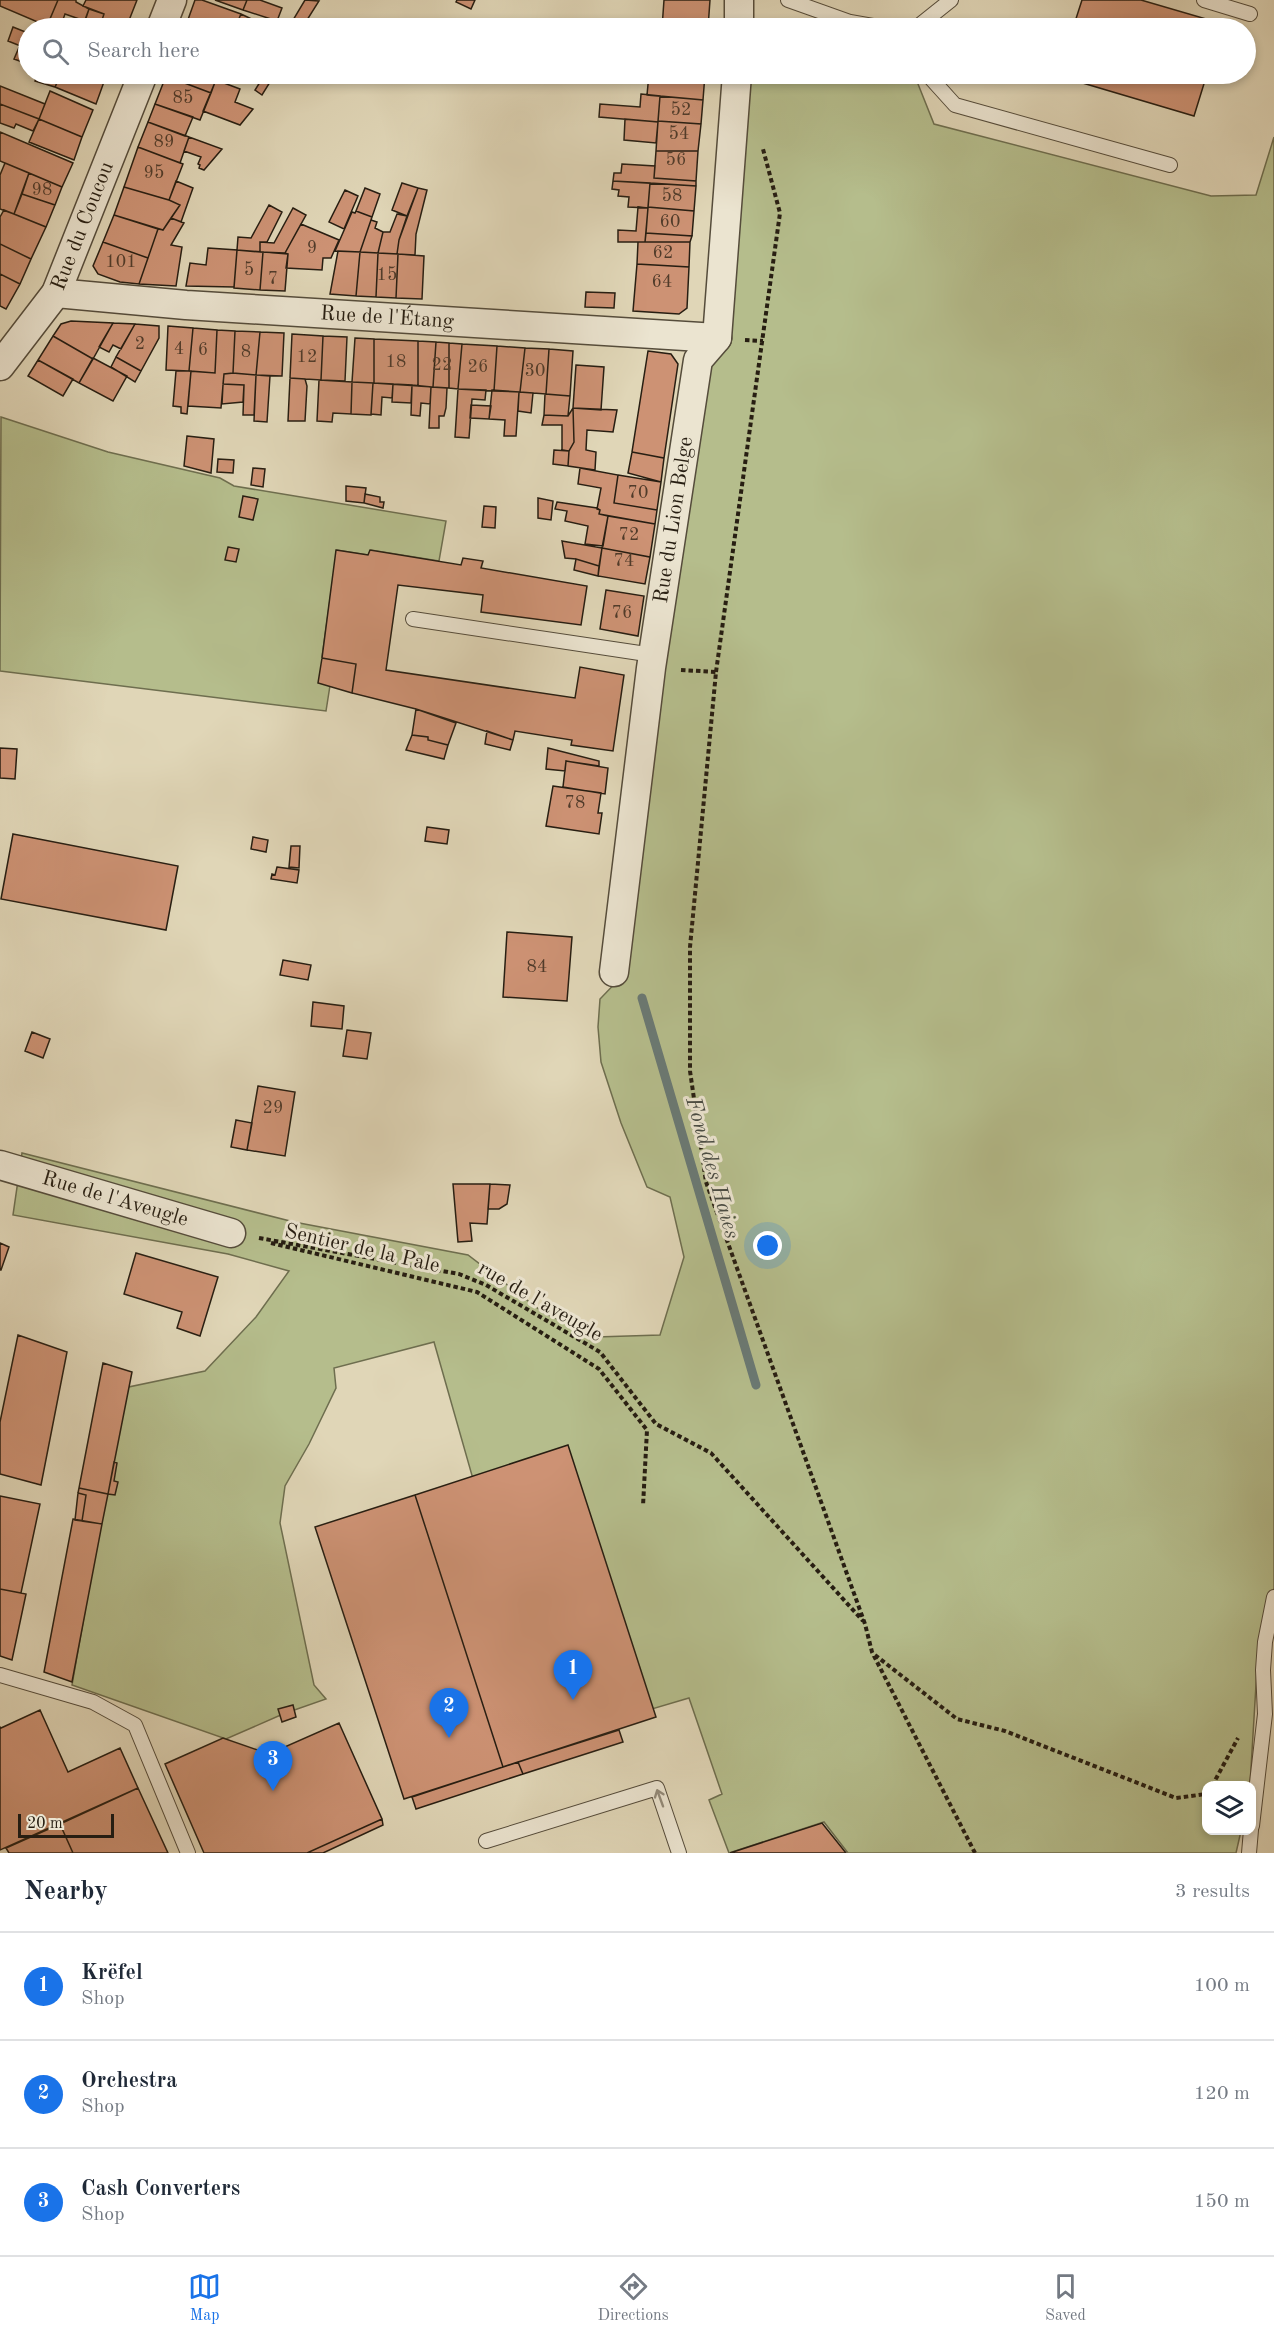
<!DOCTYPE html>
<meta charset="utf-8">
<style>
:root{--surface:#fff;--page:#f2f2f3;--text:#1f2937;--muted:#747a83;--line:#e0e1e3;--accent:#1a73e8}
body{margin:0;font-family:"Old Standard TT",serif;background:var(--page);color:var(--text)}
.controls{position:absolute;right:18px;bottom:18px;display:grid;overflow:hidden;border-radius:12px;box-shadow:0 3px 9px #0003}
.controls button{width:54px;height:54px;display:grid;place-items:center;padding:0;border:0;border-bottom:2px solid var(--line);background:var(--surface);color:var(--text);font:30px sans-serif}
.scale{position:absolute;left:18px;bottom:15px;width:96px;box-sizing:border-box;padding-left:6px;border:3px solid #271e12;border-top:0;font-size:16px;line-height:21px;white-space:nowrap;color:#271e12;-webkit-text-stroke:4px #ebe4d0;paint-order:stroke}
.you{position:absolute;left:768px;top:1246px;width:21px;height:21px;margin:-15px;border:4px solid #fff;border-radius:50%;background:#1a73e8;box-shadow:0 0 0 9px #1a73e833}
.badge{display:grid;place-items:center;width:39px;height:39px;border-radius:50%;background:var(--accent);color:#fff;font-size:20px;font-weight:700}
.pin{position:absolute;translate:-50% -50px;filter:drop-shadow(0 2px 3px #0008)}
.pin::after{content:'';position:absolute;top:32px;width:21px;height:18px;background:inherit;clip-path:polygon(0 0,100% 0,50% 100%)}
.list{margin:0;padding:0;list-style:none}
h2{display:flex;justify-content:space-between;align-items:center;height:78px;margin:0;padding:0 24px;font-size:26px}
h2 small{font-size:20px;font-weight:400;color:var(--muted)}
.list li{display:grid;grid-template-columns:39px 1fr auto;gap:18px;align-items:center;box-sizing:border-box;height:108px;padding:0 24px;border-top:2px solid var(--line)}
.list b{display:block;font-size:22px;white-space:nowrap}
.list p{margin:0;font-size:20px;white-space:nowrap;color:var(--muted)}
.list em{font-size:20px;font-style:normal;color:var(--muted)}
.icon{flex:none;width:33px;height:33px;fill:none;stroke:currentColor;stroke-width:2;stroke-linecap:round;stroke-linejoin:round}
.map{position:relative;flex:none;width:1274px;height:1853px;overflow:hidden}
.search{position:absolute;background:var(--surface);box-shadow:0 3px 9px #0003;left:18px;right:18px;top:18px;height:66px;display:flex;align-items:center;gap:15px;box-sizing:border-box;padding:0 21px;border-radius:33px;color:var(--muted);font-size:22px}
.sheet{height:402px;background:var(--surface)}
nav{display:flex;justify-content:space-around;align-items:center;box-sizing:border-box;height:84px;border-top:2px solid var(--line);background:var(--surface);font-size:16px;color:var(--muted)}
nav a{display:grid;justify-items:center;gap:3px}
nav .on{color:var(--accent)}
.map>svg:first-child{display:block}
.green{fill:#b5bd8c;stroke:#6e6e4f;stroke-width:1.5}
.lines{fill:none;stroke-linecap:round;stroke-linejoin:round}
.stream{stroke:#6a7a75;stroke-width:9}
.building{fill:#cd9274;stroke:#271e12;stroke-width:1.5}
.service-casing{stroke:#554c3b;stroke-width:16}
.minor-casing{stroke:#554c3b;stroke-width:31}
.path{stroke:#271e12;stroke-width:4;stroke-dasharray:4.5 3;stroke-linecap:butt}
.service{stroke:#ebe4d0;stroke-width:14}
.minor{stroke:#ebe4d0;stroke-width:28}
.oneway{stroke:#938b7a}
.labels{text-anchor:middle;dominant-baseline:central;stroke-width:6;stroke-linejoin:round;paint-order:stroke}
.number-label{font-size:18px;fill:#503b2a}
.street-label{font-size:21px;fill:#271e12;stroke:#ebe4d0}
.water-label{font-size:22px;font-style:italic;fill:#494c44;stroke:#ebe4d0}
</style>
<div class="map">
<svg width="1274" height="1853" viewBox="0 0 1274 1853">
<rect width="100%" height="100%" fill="#e0d6b7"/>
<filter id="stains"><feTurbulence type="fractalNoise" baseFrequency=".00333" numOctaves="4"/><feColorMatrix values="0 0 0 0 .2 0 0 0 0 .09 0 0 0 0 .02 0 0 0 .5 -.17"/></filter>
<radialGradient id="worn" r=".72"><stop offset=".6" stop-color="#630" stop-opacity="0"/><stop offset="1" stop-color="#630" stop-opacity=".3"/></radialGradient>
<path class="green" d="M741,74H783L794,79L797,74H914L934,124L1211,196L1256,195L1274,137V1588L1257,1668L1250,1785L1206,1786V1830L1241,1831L1236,1853H848L824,1822L729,1853L709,1800L722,1794L689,1698L652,1709L473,1479L434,1342L334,1368L336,1388L309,1444L285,1486L280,1523L314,1685L326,1699L283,1714L226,1739L72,1685L124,1388L205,1371L256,1317L289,1271L228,1254L13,1215L22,1153L294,1222L468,1255L544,1313L596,1337L660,1335L684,1257L670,1197L647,1187L621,1123L601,1062L598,1027L600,999L626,972Z
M1,417L108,452L220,478L234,486L446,521L439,561L371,550L368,555L337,550L322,657L334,660L326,711L0,671Z"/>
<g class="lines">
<path class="stream" d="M642,998L756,1385"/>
</g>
<path class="building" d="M0,0H58L47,26L0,6Z
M58,0H76V2L89,9L85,21L65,14L60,28L47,26Z
M86,0H137L126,28L102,20L104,14L83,6Z
M195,0H202L241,14L235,28H185Z
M215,0H247L243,10Z
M247,0H260L282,8L277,21L243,10Z
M305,0L319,1L302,28H298L290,25Z
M457,0H475L471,9L456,2Z
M664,0H710L708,28H662Z
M1082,0H1141L1213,21L1211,28H1073Z
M89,9L104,14L102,20L125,28H82Z
M241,14L262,24L260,28H235Z
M13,27L28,33V49L8,41Z
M20,45L28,49V64L14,59Z
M37,74H61L55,87L35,81Z
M61,74H91L105,79L96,104L55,87Z
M167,74H218L211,93L166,76Z
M265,74H275L262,95L255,90Z
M649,74H705L703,100L647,95Z
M1060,74H1207L1194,116L1059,76Z
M166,76L211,93L200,120L155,104Z
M216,80L240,89L235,102L253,109L240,125L203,111Z
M0,86L45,104L39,119L0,104Z
M50,91L93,110L82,137L39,119Z
M641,94L660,96L658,122L599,117L600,104L640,107Z
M660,96L703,100L701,124L658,121Z
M0,104L39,119L33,131L16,124L14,128L0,123Z
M155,104L193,117L185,136L148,122Z
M39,119L82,137L74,160L29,142Z
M625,119L658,122L656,143L624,140Z
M658,121L701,124L698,151H656Z
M148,122L189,137L180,163L138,147Z
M0,132L73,163L62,187L0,161Z
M189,137L222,149L204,170L199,168L200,165L198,164L201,157L184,151Z
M138,147L183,164L169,200L124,187Z
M656,151H698L696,181L654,178Z
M5,163L29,173L14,214L0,209V175Z
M622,164L655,166L654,178L696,181V186L613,181L614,173H621Z
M29,173L62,187L55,205L22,194Z
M176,181L193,188L181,222L171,218L180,205L169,200Z
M613,181L650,183L648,208L628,207L629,197L618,196L619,190L612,189Z
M402,183L418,188L407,216L392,210Z
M650,183L696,186L694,211L648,207Z
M124,187L169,200L180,205L163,230L114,215Z
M365,188L380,194L372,217L356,211Z
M418,188L427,190L416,234L415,255L397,254L399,240Z
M345,190L358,196L344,229L329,222Z
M22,194L55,205L46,227L14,214Z
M269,205L282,212L267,242H260V252L237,250L238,237L251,238Z
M638,207L648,208L645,242H618V230L636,231Z
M648,207L694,211L692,236L646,233Z
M293,208L306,215L285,253L260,252V242L274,243Z
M4,210L46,227L31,259L0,244V217Z
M356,211L372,217L360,252L335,251L352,212L355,213Z
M397,214L407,216L399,240L397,254L378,253L383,232H390Z
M114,215L158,229L148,258L103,242Z
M171,218L184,223L171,245L182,247L176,286L139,284L158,229L163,230Z
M371,220L377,222L375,228L383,232L378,253L360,252Z
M301,224L339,240L331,258H323L322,270L286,268L288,254L285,253Z
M646,233L692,236L690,242H645Z
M103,242L148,258L139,284L120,282L98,274L93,266Z
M638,242H690L689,267L637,264Z
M0,244L31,259L20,284L0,274Z
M208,248L237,250L234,287L186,286L190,263L206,265Z
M237,250L263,252L260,290L234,288Z
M338,251L360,252L356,296L330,294Z
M263,252L288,254L285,291L260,290Z
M360,252L378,253L376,297L356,296Z
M378,253L398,254L396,298L376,297Z
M398,254L424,256L422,299L396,298Z
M637,264L689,267L687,308L679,314L633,311Z
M0,274L20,284L6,309L0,306Z
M586,292L615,293L614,308L585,307Z
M71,321L113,323L93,359L53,336L61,324Z
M113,323L135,324L121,349L113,345L109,352L99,347Z
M135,324L159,326V338L141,371L116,357Z
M168,326L193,328L189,371L166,370Z
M193,328L217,330L215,373L189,371Z
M217,330L235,331L233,373L224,374L221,408L188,406L191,371L215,373Z
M235,331L260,332L256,375L233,373Z
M260,332L284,333L282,376L256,375Z
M292,334L323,336L321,380L290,378Z
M53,336L93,359L79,383L38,360Z
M323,336L347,337L345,381L321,380Z
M355,338L374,339V383L352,382Z
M374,339L418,341V386L374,383Z
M418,341L436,342L433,387L418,386Z
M436,342L449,343V388L433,387Z
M449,343L462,344L458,389L449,388Z
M462,344L497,346L494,391L458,389Z
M497,346L525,348L520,392L494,391Z
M525,348L549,349L546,394L520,392Z
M549,349L573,351L570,396L546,394Z
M648,351L671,354L678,364L664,458L632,452Z
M116,357L141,371L135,382L111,367Z
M93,358L127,376L113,401L79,383Z
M38,360L73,379L63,396L28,376Z
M576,365L604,367L601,410L573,408Z
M176,371H191L187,414L181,413V407L173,406Z
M233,373L256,375L254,415H243L244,385L223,384L224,374Z
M256,375L270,376L267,422L254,421Z
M290,378L305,379L307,386L305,421H288Z
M319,380L352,382L351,414L333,413L332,422L317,421Z
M352,382L373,383L371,415L351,414Z
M373,383L393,384L392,398L382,397L381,415L371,414Z
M223,384L244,385L243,402L222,404Z
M393,384L412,385L411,403L392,402Z
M412,385L431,387L430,404L421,403L420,416L411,415Z
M431,387L447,388L446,408L444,416H439V428H429Z
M458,389L486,390L485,400L472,399L469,438L455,437Z
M492,390L519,392L516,436H504L505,420L489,419Z
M519,392L533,393L531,413L518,411Z
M545,394L570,396L568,416L544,415Z
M471,405L491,406L489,419L470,418Z
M573,408L617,410L613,432L587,430L586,450L596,452L595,470L568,466L569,451L574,442Z
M573,408L574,442L569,451L562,450V425H542L544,415L568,416Z
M187,436L214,439L211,473L184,466Z
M554,450L569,451L568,466L553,464Z
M632,452L664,458L661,482L628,473Z
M218,459L234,460L233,473L217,472Z
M253,468L265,469L263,487L251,485Z
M580,468L618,475L614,503L657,510L655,524L599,514L600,510L597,509L601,488L578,484Z
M618,475L661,482L657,510L614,503Z
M346,486L366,488L364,503L346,501Z
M365,494L380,497V502H384L383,508L364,503Z
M243,496L258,499L253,520L239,517Z
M538,498L553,501L551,520L538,518Z
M557,502L597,508L600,510L599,514L608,516L603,546L585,544L588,526L565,521L567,511L555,509Z
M484,506L496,507L495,528L482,527Z
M608,516L655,524L650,557L602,548Z
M562,541L602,548L599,566L576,559L565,558Z
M228,547L239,549L236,562L225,560Z
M602,548L650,557L645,584L598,576Z
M336,550L368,555L370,550L461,565L463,558L483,561L481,568L587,586L581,625L481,612L483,595L398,585L386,670L575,698L580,667L624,675L613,751L571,745L572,740L515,731L513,740L416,709L352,693L356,664L322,658Z
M576,559L599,566L598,576L574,570Z
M606,590L644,596L638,636L600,629Z
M322,658L356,664L352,693L318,683Z
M416,709L456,723L448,745L428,740V737L412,735Z
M487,731L513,740L510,750L485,744Z
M412,735L428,737V740L448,745L444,759L406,750Z
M0,748L17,749L15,779L0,778Z
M548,748L599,761V766L566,761L565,771L546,769Z
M566,761L608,768L605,794L563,787Z
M553,786L601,793L598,813H602L599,834L546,826Z
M427,827L449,830L447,844L425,841Z
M13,834L178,866L166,930L1,899Z
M253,837L268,840L266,852L251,849Z
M291,846H300L299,868L289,867Z
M277,867L299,870L297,883L271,879L272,874L275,875Z
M507,932L572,937L567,1001L503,997Z
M283,960L311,965L308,980L280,975Z
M313,1002L344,1006L342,1029L311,1026Z
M347,1030L371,1033L367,1059L343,1056Z
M32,1032L50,1039L43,1058L25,1051Z
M258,1086L295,1092L285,1156L247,1150Z
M236,1120L252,1123L247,1150L231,1147Z
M453,1184H490L487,1224L470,1223L472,1241L458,1242Z
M490,1184L510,1185L507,1204L499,1209H488Z
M0,1243L9,1247L1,1270H0Z
M136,1253L218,1277L200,1336L177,1328L182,1312L124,1294Z
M18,1335L67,1352L41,1485L0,1474V1422Z
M103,1363L132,1372L108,1494L79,1488Z
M568,1445L656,1717L503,1767L415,1495Z
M114,1462L117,1463L114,1481L118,1482L115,1495L108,1494Z
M79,1488L108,1494L102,1524L82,1521L86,1495L78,1493Z
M78,1493L86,1495L82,1521L75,1520Z
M415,1495L503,1767L404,1799L315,1527Z
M0,1496L40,1504L21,1593L0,1589Z
M73,1519L102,1524L72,1682L44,1672Z
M0,1589L26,1594L12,1660L0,1656Z
M293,1705L296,1717L282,1722L278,1709Z
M40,1710L68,1772L120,1748L138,1788L0,1850V1727L1,1728Z
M339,1723L382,1819L307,1853H204L165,1764L223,1738L269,1754Z
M619,1730L623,1742L523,1774L518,1762Z
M518,1762L523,1774L416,1809L412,1797Z
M138,1788L168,1853H73L60,1824Z
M382,1819L383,1825L323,1853H307Z
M822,1823L846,1853H730Z
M60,1824L73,1853H9L6,1848Z"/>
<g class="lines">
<defs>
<path id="service" d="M788,0L850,22L884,28
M1204,0L1250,14
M916,28L951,0
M927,74L955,105L1170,165
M413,619L653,655
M0,1675L93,1702L135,1725L188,1853
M1252,1826L1265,1714L1263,1670L1265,1642L1274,1597
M486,1841L657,1788L679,1853
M1249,1853L1251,1830"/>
<g id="minor">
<path d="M161,28L172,0"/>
<path d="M739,28V0"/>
<path id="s1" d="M56,293L186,305L717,338"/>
<path id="s2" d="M0,366L56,293L143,74"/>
<path id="s3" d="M614,972L651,668L698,360L717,338L737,74"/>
<path id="s4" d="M0,1165L231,1233"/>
</g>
</defs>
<use href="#service" class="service-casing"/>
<use href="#minor" class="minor-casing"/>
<path class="path" d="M745,340L763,341
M681,670L716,672L690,947V1071L706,1182L865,1624L872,1652L975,1853
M716,672L780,213L763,149
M259,1238L459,1274L486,1285L600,1352L656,1424L711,1453L863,1621
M271,1243L477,1292L599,1369L647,1430L643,1506
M875,1655L957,1719L1005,1731L1176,1798L1206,1794
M1212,1786L1238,1738"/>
<use href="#service" class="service"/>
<use href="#minor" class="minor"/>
</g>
<defs><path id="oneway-shaft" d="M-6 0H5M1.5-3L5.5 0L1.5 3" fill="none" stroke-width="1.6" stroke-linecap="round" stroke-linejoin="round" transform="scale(1.5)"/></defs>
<use class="oneway" href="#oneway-shaft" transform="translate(660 1798) rotate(-110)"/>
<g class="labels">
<g class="number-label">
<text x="183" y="98">85</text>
<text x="681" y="110">52</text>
<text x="679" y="134">54</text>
<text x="164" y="142">89</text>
<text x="676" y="160">56</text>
<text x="154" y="173">95</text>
<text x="42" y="190">98</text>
<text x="672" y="196">58</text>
<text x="670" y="222">60</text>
<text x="312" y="248">9</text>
<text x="663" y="253">62</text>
<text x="121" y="262">101</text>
<text x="249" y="270">5</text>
<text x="387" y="275">15</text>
<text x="273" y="279">7</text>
<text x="662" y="282">64</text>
<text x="140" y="344">2</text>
<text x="179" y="349">4</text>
<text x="203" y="350">6</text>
<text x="246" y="352">8</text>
<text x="307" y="357">12</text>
<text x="396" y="362">18</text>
<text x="442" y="365">22</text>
<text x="478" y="367">26</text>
<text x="535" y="371">30</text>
<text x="638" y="493">70</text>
<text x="629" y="535">72</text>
<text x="624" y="561">74</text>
<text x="622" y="613">76</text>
<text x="575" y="803">78</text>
<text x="537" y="967">84</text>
<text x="273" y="1108">29</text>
</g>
<g class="street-label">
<text stroke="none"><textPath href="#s2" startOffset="164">Rue du Coucou</textPath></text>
<text stroke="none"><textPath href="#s1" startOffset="332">Rue de l'Étang</textPath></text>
<text stroke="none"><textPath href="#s3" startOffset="456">Rue du Lion Belge</textPath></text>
<text stroke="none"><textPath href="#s4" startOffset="120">Rue de l'Aveugle</textPath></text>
<text transform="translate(362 1249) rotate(13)">Sentier de la Pale</text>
<text transform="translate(540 1302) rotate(30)">rue de l'aveugle</text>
</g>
<g class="water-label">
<text transform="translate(712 1168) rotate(74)">Fond des Haies</text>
</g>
</g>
<rect width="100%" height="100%" filter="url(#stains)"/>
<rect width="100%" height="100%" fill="url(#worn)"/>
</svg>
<div class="controls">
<button><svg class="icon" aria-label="layers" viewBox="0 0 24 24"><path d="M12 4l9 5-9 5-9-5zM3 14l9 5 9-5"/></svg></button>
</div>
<div class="scale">20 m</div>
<div class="you"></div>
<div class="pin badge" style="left:573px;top:1700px">1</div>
<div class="pin badge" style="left:449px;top:1738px">2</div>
<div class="pin badge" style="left:273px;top:1791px">3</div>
<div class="search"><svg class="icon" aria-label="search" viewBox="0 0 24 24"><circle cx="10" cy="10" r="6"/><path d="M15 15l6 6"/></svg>Search here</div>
</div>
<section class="sheet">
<h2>Nearby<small>3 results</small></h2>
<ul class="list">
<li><span class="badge">1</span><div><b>Krëfel</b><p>Shop</p></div><em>100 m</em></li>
<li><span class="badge">2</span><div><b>Orchestra</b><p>Shop</p></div><em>120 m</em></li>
<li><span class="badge">3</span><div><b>Cash Converters</b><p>Shop</p></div><em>150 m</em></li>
</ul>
</section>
<nav>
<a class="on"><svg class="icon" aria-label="map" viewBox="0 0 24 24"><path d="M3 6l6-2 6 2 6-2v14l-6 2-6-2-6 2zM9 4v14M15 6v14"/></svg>Map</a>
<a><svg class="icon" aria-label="directions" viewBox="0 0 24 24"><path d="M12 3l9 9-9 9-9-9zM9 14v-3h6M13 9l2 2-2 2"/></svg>Directions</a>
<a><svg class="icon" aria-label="saved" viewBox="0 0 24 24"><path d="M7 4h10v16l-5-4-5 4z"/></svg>Saved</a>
</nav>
